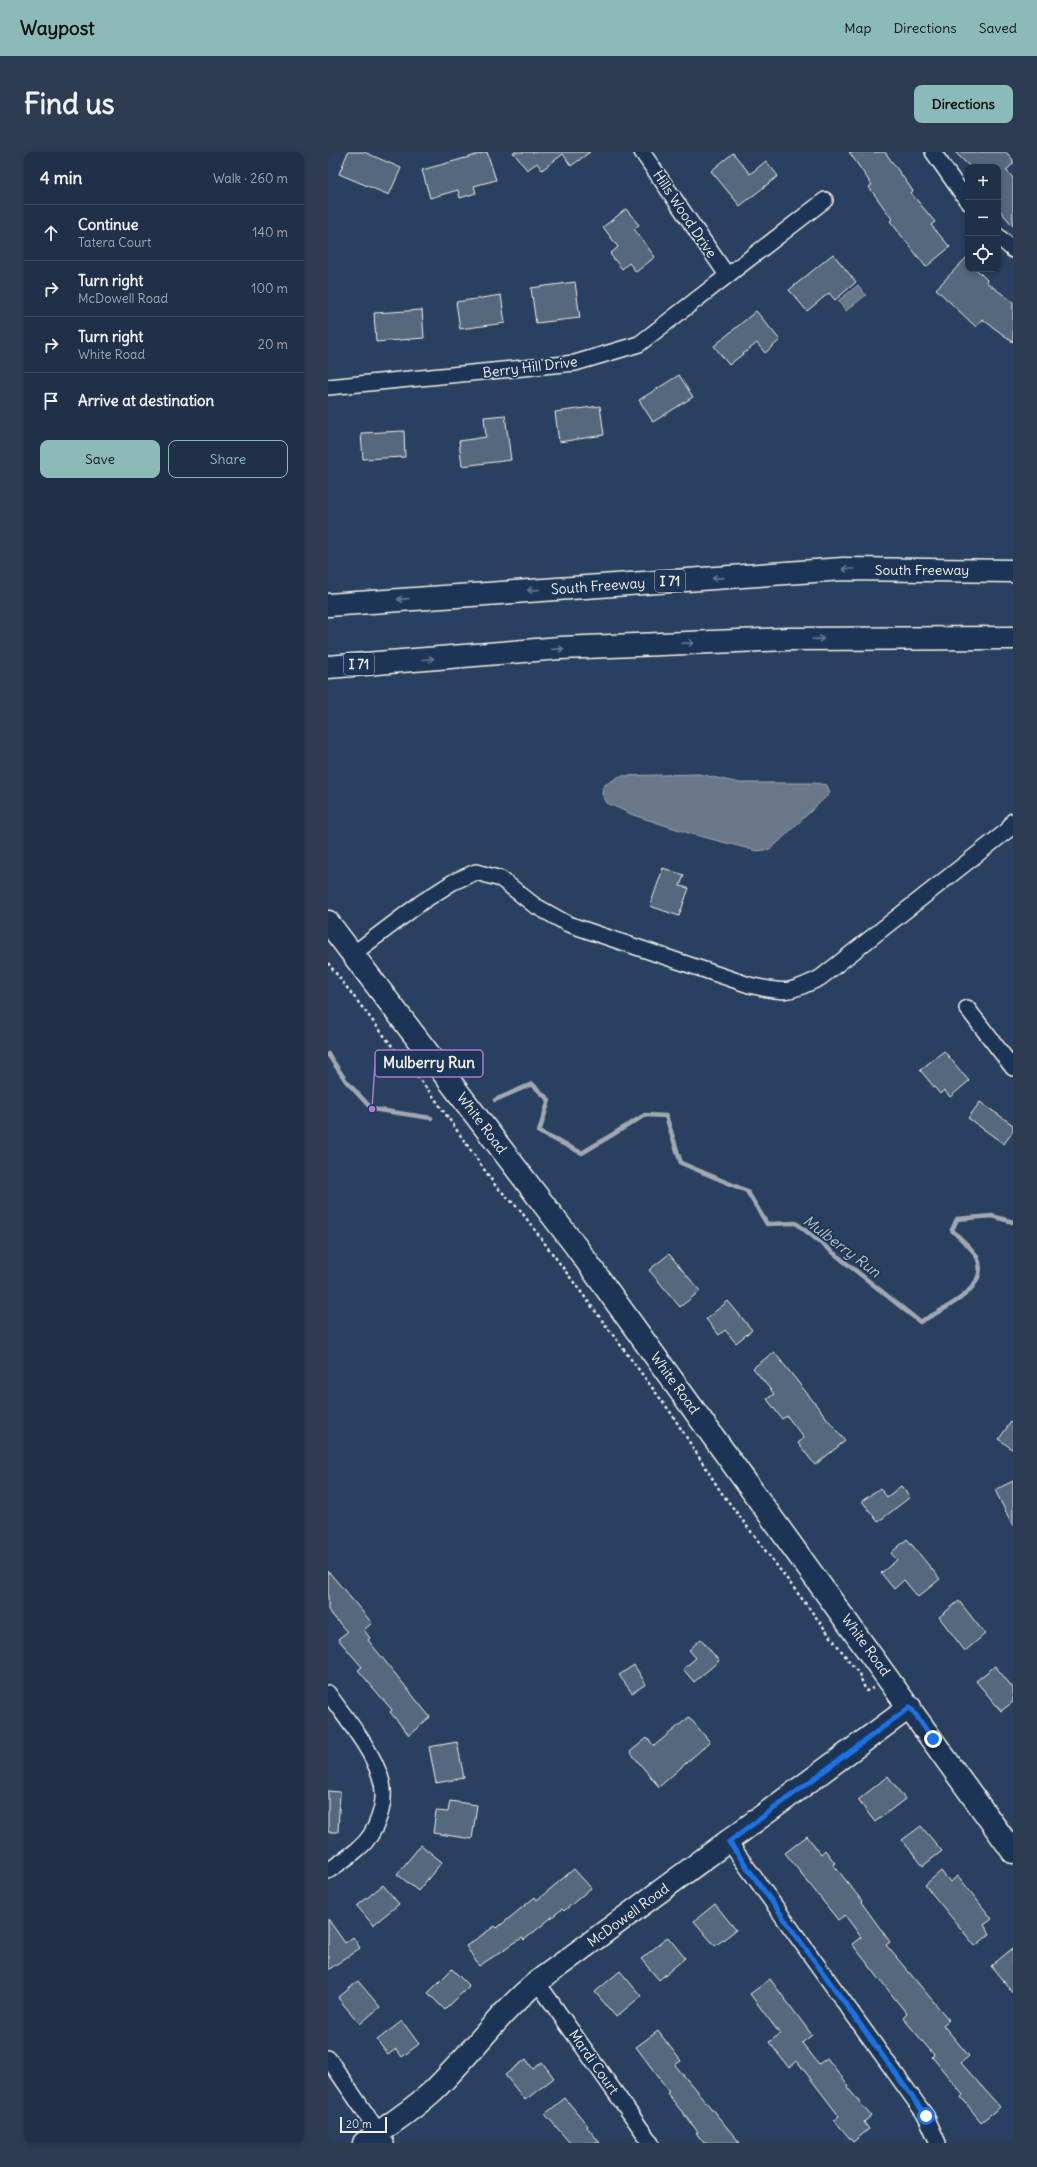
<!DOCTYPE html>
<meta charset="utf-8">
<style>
:root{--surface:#203048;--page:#2d3c52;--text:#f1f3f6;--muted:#a2a9b4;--line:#3d4b60;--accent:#8bbbb9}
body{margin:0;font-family:Delius,sans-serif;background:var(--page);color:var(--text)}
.controls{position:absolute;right:12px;top:12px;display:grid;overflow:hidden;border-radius:8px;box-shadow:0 2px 6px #0003}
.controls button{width:36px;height:36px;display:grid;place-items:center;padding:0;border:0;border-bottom:1px solid var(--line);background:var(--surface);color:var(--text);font:20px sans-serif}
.scale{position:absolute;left:12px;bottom:10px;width:47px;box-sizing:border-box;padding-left:4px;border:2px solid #f4f1e8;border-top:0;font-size:11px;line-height:14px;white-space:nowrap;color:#f4f1e8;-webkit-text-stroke:3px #1d3557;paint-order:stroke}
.stop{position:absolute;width:12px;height:12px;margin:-9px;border:3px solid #1a73e8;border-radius:50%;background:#fff}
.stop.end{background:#1a73e8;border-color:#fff;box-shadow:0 1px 4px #0008}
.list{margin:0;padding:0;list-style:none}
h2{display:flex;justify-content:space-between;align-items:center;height:52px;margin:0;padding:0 16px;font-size:17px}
h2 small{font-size:13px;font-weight:400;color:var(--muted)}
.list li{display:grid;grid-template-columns:26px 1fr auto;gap:12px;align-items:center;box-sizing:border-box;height:56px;padding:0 16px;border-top:1px solid var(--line)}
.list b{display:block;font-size:15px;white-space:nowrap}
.list p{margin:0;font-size:13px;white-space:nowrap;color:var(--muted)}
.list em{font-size:13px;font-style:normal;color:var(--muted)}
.actions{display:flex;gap:8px;padding:12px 16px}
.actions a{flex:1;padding:9px 0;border:1px solid var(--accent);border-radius:8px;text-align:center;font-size:14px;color:var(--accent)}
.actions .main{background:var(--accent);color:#111}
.icon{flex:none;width:22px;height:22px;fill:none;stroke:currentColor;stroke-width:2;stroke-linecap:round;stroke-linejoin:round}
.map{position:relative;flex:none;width:685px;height:1991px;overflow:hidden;border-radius:8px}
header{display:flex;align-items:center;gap:24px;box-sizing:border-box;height:56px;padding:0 20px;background:var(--accent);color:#111}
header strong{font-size:19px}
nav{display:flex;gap:22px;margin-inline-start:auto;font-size:14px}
.intro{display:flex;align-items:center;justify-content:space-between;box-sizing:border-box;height:96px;padding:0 24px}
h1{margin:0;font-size:28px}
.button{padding:10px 18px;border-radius:8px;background:var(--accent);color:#111;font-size:14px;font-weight:700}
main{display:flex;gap:24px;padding:0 24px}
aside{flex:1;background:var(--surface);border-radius:8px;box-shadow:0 2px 6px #0003}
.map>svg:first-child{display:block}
.water{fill:#6a788a;stroke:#a1a8b0}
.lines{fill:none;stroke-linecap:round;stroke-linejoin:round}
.stream{stroke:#a1a8b0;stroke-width:4.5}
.building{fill:#56677d;stroke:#f4f1e8}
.street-casing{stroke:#f4f1e8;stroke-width:18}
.secondary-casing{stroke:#f4f1e8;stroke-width:25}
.highway-casing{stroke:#f4f1e8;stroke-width:25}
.path{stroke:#f4f1e8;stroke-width:2.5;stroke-dasharray:3 3;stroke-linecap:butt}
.street{stroke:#1d3557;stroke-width:15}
.secondary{stroke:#1d3557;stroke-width:22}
.highway{stroke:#1d3557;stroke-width:22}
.oneway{stroke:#68778a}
.route{stroke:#1a73e8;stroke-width:5}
.labels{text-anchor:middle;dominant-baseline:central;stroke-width:3.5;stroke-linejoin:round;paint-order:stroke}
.shield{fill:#1d3557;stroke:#b4b9bc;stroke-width:1}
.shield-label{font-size:13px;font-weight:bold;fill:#f4f1e8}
.street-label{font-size:14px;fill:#f4f1e8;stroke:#1d3557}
.water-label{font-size:15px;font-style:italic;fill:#bdc1c2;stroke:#1d3557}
.leader{fill:none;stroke:#ab7bcf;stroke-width:1.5}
.callout-dot{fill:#ab7bcf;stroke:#1d3557;stroke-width:1.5}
.callout{fill:#1d3557;stroke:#ab7bcf;stroke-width:1.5}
.callout-label{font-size:15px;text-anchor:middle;font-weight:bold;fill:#f4f1e8}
</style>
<header>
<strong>Waypost</strong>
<nav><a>Map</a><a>Directions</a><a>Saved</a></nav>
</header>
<div class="intro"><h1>Find us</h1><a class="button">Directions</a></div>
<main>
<aside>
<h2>4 min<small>Walk · 260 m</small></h2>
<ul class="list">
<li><svg class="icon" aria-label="ahead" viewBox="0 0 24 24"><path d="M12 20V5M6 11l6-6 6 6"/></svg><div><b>Continue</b><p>Tatera Court</p></div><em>140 m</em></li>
<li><svg class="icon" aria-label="right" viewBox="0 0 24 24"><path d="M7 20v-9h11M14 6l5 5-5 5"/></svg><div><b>Turn right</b><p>McDowell Road</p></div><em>100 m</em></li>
<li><svg class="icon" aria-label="right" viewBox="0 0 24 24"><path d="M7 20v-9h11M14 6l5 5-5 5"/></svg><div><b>Turn right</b><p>White Road</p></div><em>20 m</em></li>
<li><svg class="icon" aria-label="arrive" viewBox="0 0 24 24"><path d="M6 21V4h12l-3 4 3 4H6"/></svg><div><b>Arrive at destination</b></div></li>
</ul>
<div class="actions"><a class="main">Save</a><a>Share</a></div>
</aside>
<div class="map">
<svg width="685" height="1991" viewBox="0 0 685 1991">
<rect width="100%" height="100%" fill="#2a4060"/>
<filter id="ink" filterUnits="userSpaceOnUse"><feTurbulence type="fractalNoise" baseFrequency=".025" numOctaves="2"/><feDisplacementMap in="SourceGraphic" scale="8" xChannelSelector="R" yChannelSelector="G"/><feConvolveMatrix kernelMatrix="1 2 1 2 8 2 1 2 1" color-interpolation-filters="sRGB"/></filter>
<g filter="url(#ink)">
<path class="water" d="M530,133L538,143L518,159L510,149Z
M371,622L412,631H486L499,633L502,641L443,697L429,699L364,682L305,663L279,651L274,642L275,634L292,624Z"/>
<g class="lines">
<path class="stream" d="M0,902L18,929L44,957L103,966
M167,948L204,932L221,948L211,980L254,1001L317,963L338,964L353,1011L419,1039L439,1072L468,1071L592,1170C613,1158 664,1137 649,1105C644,1095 631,1086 624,1078L629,1067L664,1064L685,1070"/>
</g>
<path class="building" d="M20,0H36L73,16L61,43L11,22Z
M159,0L168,28L146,34L148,41L132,46L130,38L102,46L94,18Z
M185,0H262L243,14L235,2L214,18L209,11L199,18Z
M521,0H557L585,39L583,41L607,70L603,73L622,95L598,115L562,69L564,67L541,35L544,33Z
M627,0H678L685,8V12L678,18L685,26V74L670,56V15H642Z
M405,1L422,22L438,9L450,24L412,54L383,19Z
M298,57L311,73L306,77L327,105L308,120L301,111L294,117L282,102L290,95L275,75Z
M505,102L528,130L507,148L501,141L479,159L461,138Z
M640,104V117H648L659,128L658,130L685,150V190L654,167L648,175L608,137Z
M247,130L252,166L208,171L203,136Z
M173,143L177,171L132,177L128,150Z
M94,158L96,186L48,190L46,161Z
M428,159L452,188L437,201L429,191L401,213L386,194Z
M351,223L365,245L325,270L311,248Z
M272,254L276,283L231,290L227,260Z
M177,263L183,308L134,314L131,289L158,285L156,265Z
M76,279L77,305L35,307L33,281Z
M335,716L356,723L352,734L361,736L351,764L322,754Z
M616,899L641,929L622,945L616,938L612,942L592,918Z
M652,950L685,973V979L676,992L640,966Z
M341,1102L372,1139L352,1155L321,1118Z
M400,1149L424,1178L408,1191L397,1178L391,1183L378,1167Z
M446,1200L517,1289L487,1313L470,1291L476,1286L459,1264L454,1267L439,1247L446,1242L425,1216Z
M685,1267V1298L671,1287Z
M685,1329V1374L667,1338Z
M573,1334L582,1345L550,1370L534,1349L552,1336L559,1345Z
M579,1387L612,1427L590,1445L576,1428L566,1437L553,1421L569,1408L563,1401Z
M0,1419L44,1471L36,1478L42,1486L40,1488L102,1565L81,1583L62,1560L64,1558L30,1518L34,1515L10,1487L19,1480L0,1458Z
M631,1449L657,1482L637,1499L611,1465Z
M373,1487L391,1509L366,1530L355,1517L368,1506L361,1498Z
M306,1513L318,1532L304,1541L291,1523Z
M667,1514L685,1536V1550L673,1559L648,1529Z
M361,1565L382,1590L331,1635L302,1600L319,1586L326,1594Z
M129,1590L136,1626L108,1631L101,1595Z
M560,1624L577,1647L547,1670L530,1648Z
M0,1639L12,1640L10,1680H0Z
M122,1649L149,1653L144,1687L105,1681L108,1659L120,1660Z
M593,1674L614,1699L595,1714L574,1688Z
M479,1684L493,1702L497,1698L507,1711L505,1712L534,1749L533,1750L562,1790L558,1793L621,1868L615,1873L641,1904L633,1911L672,1955L653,1970L633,1945L635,1943L604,1905L606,1903L575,1866L579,1862L524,1792L533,1785L517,1763L510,1768L457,1701Z
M93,1693L114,1710L90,1739L69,1722Z
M246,1717L263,1736L236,1759L234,1757L196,1788L194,1786L151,1814L138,1794L167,1774L169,1776L207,1745L209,1748Z
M613,1719L622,1730L630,1724L664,1767L656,1773L662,1782L647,1794L597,1733Z
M55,1733L71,1752L45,1773L29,1754Z
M387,1752L408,1778L387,1794L366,1769Z
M0,1767L17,1791L25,1785L32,1796L0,1818Z
M340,1785L357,1806L331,1828L313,1807Z
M685,1796V1841L663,1814Z
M124,1817L141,1834L117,1858L100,1841Z
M292,1819L313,1844L288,1865L267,1840Z
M442,1827L484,1883L474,1891L491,1912L499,1906L521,1934L519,1935L543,1964L536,1970L541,1977L525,1990L506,1968L511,1964L469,1909L461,1916L441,1890L452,1882L422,1842Z
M30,1829L52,1855L32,1872L10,1846Z
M74,1869L91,1892L74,1905L68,1897L60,1903L49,1888Z
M330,1879L353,1909L347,1913L412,1991H376L368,1981L370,1980L339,1941L341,1939L308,1895Z
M198,1907L205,1917L214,1910L226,1926L197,1948L177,1923Z
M237,1946L260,1974L259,1975L272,1991H242L217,1962Z"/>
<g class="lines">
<defs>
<path id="street" d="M314,0L399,123
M605,0L640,50
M670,84L685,98
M0,235L247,211L311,192L497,48
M25,802L94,750L125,730L148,720L173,727L206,753L240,772L421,833C456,841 459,842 492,826L680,678L685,669
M639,856L685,916
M0,1541C18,1567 42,1594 52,1624C61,1648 49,1682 30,1697C21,1705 10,1712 0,1719
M401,1690L598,1964L610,1991
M209,1830L323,1991
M0,1906L58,1991"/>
<path id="secondary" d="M0,770L249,1096L685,1700
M36,1991C59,1974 85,1958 106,1938C142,1903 170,1862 209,1830L582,1555"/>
<path id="highway" d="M0,453L515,417L685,419
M0,515L232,496L460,487L685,486"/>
</defs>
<use href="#street" class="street-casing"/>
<use href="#secondary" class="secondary-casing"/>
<use href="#highway" class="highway-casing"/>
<path class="path" d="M0,811L71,903L105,944L167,1033L192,1058L343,1261L393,1340L531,1522L538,1539L545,1536"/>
<use href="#street" class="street"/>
<use href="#secondary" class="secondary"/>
<use href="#highway" class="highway"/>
</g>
<defs><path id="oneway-shaft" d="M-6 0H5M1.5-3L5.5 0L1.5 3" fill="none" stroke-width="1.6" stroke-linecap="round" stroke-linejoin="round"/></defs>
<g class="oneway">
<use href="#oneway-shaft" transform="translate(520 417) rotate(180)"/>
<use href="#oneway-shaft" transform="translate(390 426) rotate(176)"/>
<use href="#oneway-shaft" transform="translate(205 438) rotate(176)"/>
<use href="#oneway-shaft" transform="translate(75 447) rotate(176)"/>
<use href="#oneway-shaft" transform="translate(490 487) rotate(-1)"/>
<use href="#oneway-shaft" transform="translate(360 491) rotate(-2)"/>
<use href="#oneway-shaft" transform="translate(230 497) rotate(-4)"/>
<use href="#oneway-shaft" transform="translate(100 507) rotate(-5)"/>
</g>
</g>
<g class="lines" filter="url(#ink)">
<path class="route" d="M598,1964L401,1690L582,1555L605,1587"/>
</g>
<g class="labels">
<g class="shield">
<rect x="327" y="418" width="30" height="22" rx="3"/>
<rect x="16" y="501" width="30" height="22" rx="3"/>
</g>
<g class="shield-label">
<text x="342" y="429">I 71</text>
<text x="31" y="512">I 71</text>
</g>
<g class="street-label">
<text transform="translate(357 62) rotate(56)">Hills Wood Drive</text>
<text transform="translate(202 215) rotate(-7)">Berry Hill Drive</text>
<text x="594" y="418">South Freeway</text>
<text transform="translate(270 434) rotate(-4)">South Freeway</text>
<text transform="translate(154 971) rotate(53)">White Road</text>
<text transform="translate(347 1231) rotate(54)">White Road</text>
<text transform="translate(538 1493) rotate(54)">White Road</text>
<text transform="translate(300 1763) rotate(-36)">McDowell Road</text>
<text transform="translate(266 1910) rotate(55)">Mardi Court</text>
</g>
<g class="water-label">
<text transform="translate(514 1094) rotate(37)">Mulberry Run</text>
</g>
</g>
<path class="leader" d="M44 957L47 911"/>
<circle class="callout-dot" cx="44" cy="957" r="4"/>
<rect class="callout" x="47" y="898" width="108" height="27" rx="4"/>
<g class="callout-label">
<text x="101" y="916">Mulberry Run</text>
</g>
</svg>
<div class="controls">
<button>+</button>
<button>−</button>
<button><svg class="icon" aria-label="locate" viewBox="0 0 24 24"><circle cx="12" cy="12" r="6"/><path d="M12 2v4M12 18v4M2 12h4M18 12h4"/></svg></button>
</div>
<div class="scale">20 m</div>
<div class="stop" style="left:598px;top:1964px"></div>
<div class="stop end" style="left:605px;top:1587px"></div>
</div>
</main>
